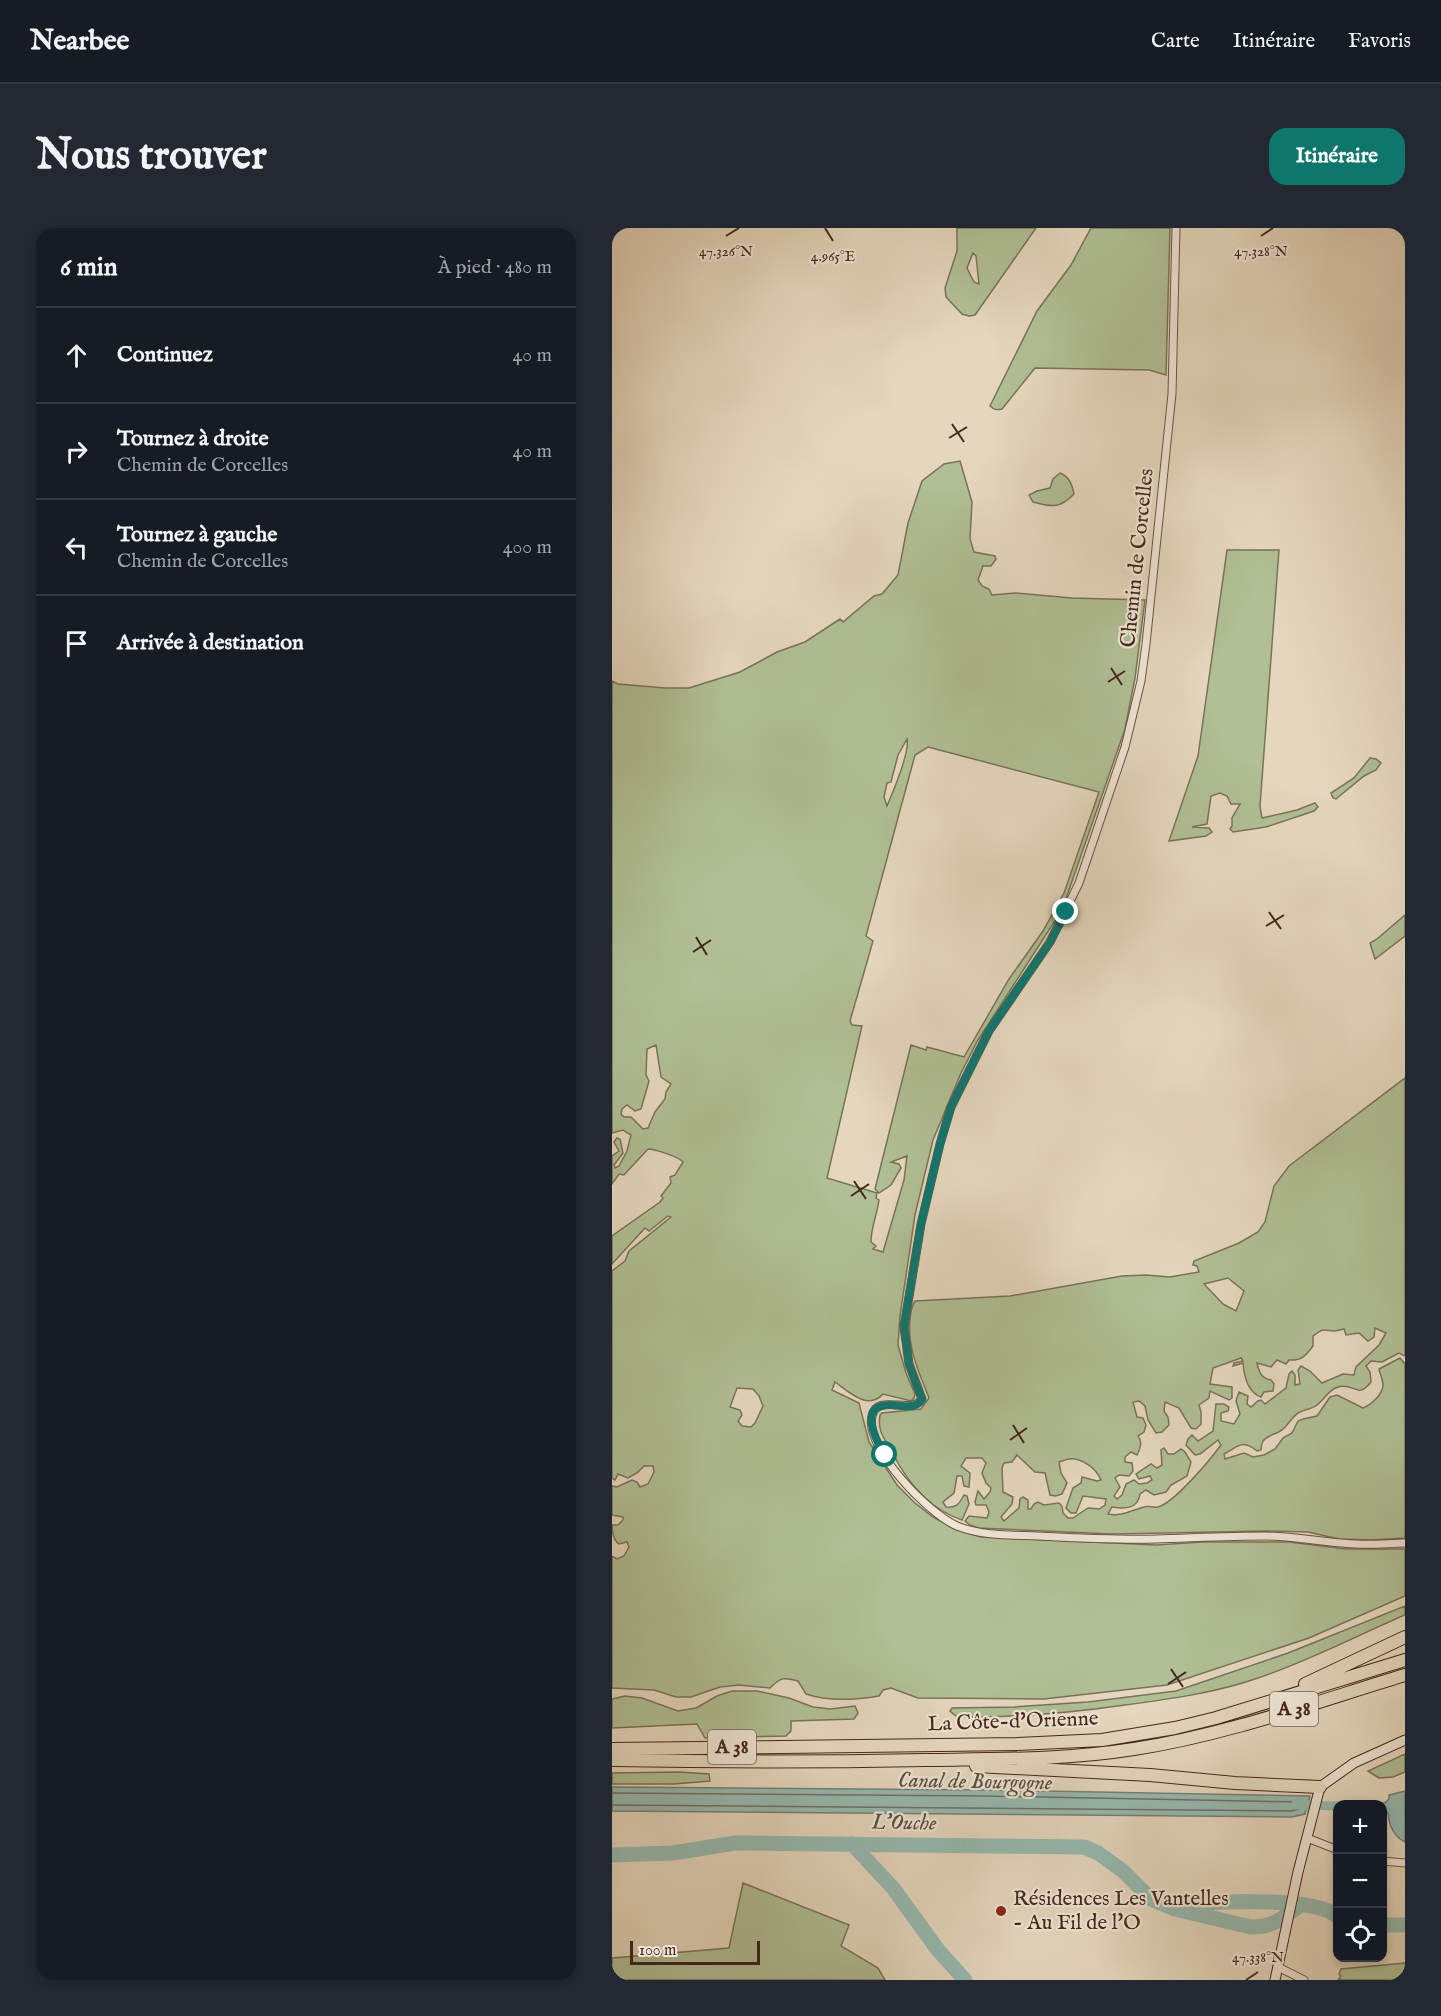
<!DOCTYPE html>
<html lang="fr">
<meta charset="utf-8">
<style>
:root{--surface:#171b24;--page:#242831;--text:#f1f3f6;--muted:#9ea1a6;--line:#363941;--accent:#0f766e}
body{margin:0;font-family:"IM FELL English",serif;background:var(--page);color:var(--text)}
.controls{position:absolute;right:18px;bottom:18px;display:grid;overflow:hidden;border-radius:12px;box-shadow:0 3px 9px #0003}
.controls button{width:54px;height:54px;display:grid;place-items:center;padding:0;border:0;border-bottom:2px solid var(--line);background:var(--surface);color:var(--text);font:30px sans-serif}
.scale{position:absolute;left:18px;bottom:15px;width:130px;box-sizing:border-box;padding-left:6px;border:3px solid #45271b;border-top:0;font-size:16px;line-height:21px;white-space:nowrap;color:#45271b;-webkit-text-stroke:4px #eee5d5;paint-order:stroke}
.stop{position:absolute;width:18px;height:18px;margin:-14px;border:4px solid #0f766e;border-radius:50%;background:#fff}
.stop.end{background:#0f766e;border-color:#fff;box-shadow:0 2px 6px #0008}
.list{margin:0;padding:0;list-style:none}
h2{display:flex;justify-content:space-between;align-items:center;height:78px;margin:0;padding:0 24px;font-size:26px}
h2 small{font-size:20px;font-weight:400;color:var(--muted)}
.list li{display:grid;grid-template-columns:39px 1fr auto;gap:18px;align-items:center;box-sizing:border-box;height:96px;padding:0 24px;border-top:2px solid var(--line)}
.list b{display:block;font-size:22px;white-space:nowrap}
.list p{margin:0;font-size:20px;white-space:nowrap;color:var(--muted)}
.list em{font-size:20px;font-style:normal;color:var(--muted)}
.icon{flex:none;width:33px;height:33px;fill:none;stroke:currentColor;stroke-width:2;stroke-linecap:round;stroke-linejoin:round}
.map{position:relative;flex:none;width:793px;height:1752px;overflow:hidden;border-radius:18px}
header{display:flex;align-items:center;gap:36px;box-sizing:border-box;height:84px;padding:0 30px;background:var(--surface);border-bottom:2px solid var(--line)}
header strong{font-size:28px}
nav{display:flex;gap:33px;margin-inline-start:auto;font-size:21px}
.intro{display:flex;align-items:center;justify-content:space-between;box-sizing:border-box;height:144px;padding:0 36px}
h1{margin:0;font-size:42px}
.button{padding:15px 27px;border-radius:18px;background:var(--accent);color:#fff;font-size:21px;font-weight:700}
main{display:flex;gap:36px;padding:0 36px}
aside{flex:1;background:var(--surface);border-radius:18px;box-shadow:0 3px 9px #0003}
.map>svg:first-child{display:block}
.green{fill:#b0bf95;stroke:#7a7358;stroke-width:1.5;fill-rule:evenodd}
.water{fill:#96bab1;stroke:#767f75;stroke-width:1.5}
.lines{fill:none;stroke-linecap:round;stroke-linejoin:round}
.shore{stroke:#6e7066;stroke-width:1.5}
.canal{stroke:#96bab1;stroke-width:9}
.river{stroke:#96bab1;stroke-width:15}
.street-casing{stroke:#6d5344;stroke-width:9}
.secondary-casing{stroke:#45271b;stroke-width:11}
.highway-casing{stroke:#45271b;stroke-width:14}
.street{stroke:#eee5d5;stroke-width:7}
.secondary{stroke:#eee5d5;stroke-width:9}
.highway{stroke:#e5d7be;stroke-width:12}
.route{stroke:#0f766e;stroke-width:8}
.ticks{fill:none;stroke:#45271b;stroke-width:2}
.poi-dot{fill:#8f2418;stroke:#eee5d5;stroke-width:2}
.labels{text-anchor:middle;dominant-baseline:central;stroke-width:4.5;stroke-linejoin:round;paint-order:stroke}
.shield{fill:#eee5d5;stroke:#786053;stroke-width:1.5}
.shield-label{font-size:20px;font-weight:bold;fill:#45271b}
.street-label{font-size:21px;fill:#45271b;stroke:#eee5d5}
.poi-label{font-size:21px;fill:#45271b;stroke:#eee5d5;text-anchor:start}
.water-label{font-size:22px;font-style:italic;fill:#594c40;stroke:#eee5d5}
.ticks-label{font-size:15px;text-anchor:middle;fill:#45271b;stroke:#eee5d5;stroke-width:4.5;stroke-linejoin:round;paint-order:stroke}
</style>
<header>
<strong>Nearbee</strong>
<nav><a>Carte</a><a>Itinéraire</a><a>Favoris</a></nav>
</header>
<div class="intro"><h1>Nous trouver</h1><a class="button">Itinéraire</a></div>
<main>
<aside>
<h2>6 min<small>À pied · 480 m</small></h2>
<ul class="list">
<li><svg class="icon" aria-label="ahead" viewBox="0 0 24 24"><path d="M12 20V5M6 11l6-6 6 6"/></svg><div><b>Continuez</b></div><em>40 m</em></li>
<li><svg class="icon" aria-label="right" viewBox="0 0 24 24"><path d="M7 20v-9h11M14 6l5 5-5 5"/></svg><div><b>Tournez à droite</b><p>Chemin de Corcelles</p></div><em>40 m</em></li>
<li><svg class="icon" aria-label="left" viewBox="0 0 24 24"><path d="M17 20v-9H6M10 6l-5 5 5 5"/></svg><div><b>Tournez à gauche</b><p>Chemin de Corcelles</p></div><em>400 m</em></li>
<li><svg class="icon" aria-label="arrive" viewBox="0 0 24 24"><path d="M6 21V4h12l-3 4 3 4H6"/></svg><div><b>Arrivée à destination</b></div></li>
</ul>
</aside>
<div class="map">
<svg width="793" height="1752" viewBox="0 0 793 1752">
<rect width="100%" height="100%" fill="#e5d7be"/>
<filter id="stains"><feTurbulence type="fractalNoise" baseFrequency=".00333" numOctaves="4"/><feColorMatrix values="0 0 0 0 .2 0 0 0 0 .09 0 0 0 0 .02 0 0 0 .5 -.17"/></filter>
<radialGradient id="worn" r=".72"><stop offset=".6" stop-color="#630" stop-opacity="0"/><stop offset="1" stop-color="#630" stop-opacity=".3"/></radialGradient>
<path class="green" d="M345,0H424L363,87L357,88L350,86L334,69L333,60L345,23ZM361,25L364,28L367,56L362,54L355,40Z
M479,0H558L554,147L537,142L423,140L390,181C385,182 382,182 378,178L425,83L459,37Z
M348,233L360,274L358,311L362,324L383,328L384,331L379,338H371L366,352L370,358L377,361L380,367L403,365L460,370L533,372L523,450L513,501L450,682L366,812L349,845L321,912L303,987L288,1088L286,1117L294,1145L303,1166L302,1170L299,1173L271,1166C256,1183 237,1164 223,1154L220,1162L247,1175L257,1214L285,1257L303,1275L321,1289L343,1301L369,1309L544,1317L591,1314H677L734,1321H793V1368L697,1410L555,1457L432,1471L306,1470L279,1460L271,1462L267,1468C243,1472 217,1474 194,1466L186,1453C171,1449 169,1449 158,1460L127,1457L108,1459L79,1469H64L42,1462L0,1460V1328L5,1331L12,1328L17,1319L15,1314L7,1316C1,1312 0,1304 0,1297H6L11,1292V1289L0,1287V1258L5,1259L20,1252L25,1254L28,1259L36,1256L42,1244L41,1238H32L25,1245L16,1250L6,1246L3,1252L0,1250V1043L13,1033L17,1023L59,989L56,988L37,1003L33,1000L0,1036V1008L48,974L51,970L49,968L59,955L58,949L63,947L71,934C67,929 43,921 36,921L12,947L7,946L0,956V928L7,923L2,914L5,910L8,911L11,925L2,937L3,940L7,938L15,923L19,907L11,902L0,905V453L6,456L53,460H77L128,444L165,424L193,414L228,391L231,394L262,368L270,366L286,347L296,295L310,253L332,236ZM295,511C298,524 281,564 275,578L272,569L275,555L279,554L286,527ZM316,519L487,564L452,665L431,703L397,751L352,829L315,819L314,822L299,817L263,961L267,965L279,957L289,940L287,936L279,934L295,928L292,952L271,1024L261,1021L264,1018L259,1014C259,999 265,987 267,972L264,970L265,965L215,950L250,798L240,797L238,793L261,713L254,708L303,527ZM44,817L49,849L59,856L54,864L53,871L43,884L36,900L31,901L19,889H12L9,886L10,881L15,877L23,883L29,881L37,853L34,847L35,821ZM125,1160L141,1161L147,1168L151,1178L143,1195L139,1199L130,1198L126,1193L130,1187L128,1182L118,1179Z
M448,245C458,249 460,257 462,266C448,281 439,279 421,274L417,267L425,263L438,260L441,251Z
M615,322H667L648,578L650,590L685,582L703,575L706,579L702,583L654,599L621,604L618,601L620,598V590L628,576H619L615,568L608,565L599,568L595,596L580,599L597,600L600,604L594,608L557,613L586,528Z
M758,530L764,531L769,535L764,542L752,548L724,571L721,570L719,565L742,550Z
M793,687V708L763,731L758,715L765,711Z
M793,850V1128L787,1125L770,1134L759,1133L754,1138L758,1144L759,1154C745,1172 742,1154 726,1159C716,1162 713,1171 705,1177C700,1181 694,1181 688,1184C681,1187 677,1196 671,1201C666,1206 657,1206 651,1213C650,1215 649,1219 649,1222L645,1223C630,1211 627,1218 612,1226L613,1231L632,1225L641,1229L652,1227L663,1221L671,1210L680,1205L686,1193L691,1191L705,1188L718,1169L725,1167L751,1180C759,1177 771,1166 771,1157C771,1152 768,1146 767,1141L788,1130L793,1136V1310L759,1312L727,1311L696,1304L654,1303L500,1306L367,1300L358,1297L353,1293L357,1288L375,1290L377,1284L374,1277H364L363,1274L366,1263L372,1271L378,1264L379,1260L374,1255L370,1245L374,1235L370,1230H354L349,1238L358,1245L357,1259L352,1258L350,1248H345L342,1265L331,1274L334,1279C345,1280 347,1276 352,1267L355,1268L357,1276L350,1292C317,1281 296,1255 281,1226C273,1211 265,1204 268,1187L270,1185L309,1181L317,1170C307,1144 295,1120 298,1091C299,1084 299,1079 303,1073L398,1068L510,1048L534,1047L558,1049L587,1044L585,1038L581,1037L582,1033L627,1015L646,1004L653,994L662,958L677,938ZM616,1050L632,1063L624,1083L611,1076L592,1056ZM763,1100L774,1105L767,1117L744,1139L742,1147L731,1146L710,1155L698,1143L689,1138L686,1142L688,1156L683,1157V1147L680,1143L677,1146L674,1160L653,1176L649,1172L646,1173L639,1179L635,1176L636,1168L627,1164L624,1173L628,1186L622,1196L609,1193V1185L616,1183L617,1179L612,1176H604L601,1203L586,1213L580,1207L576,1211L574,1217L583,1227L588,1226L606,1212L609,1217C598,1232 562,1275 546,1279C541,1280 537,1277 532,1279C520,1282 509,1289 496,1286L500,1279C513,1281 526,1281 528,1266L534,1262L542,1267L554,1264L559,1257L575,1248L579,1234L573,1224L569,1221L562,1226H556L552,1220L549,1222L550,1237L545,1240L539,1236L524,1246L527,1251L538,1248L540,1252L535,1255L527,1256L522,1252L514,1256L510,1267L505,1271L502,1268L508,1259L503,1250L507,1247L517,1248L521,1243L520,1235L513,1234V1229L519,1224L525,1227C528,1221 531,1214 526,1208L532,1204L534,1197L531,1190L525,1189L521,1174L527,1173L533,1178L536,1192L544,1205L550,1204L557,1197L556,1189L552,1183L553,1174L567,1180L579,1200L584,1201L589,1196V1184L587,1177L597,1170L598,1163L617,1172L620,1170V1159L598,1156L601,1140L629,1130L631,1133L622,1135L621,1138L631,1135C632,1148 635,1164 649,1169L652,1164L661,1163L662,1156L659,1152C649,1150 647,1144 645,1135L659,1139L665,1132L674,1136L677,1132C690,1133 694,1127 701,1118V1108L710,1102L723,1103L732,1101L734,1107L747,1105L756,1113L762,1109ZM405,1227L423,1244L433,1245L438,1267L444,1268L450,1266L455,1255L449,1245L447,1234C451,1233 454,1231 457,1231C469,1229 485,1241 489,1252L485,1253L470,1249L469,1255L461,1260L454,1280L459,1285H464L471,1268L494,1271L493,1277L487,1281L476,1280L461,1290H456L451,1285L450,1278L447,1275L432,1277L426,1274L422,1276L419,1281H416V1272L411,1269L408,1271L407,1280L392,1293L389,1289L400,1276L401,1269L391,1264L390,1240L392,1235L400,1234Z
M793,1378V1387C744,1408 697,1433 646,1450C603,1465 558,1471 513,1477C457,1485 401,1490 345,1489L338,1483L340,1480L402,1479L476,1474L564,1463L676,1425Z
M120,1463H145L177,1470L201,1479L218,1481L243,1478L246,1485L242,1491L179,1493V1503L174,1508L93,1510L85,1496L0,1500V1471L13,1468L30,1470L66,1483L84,1480L105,1468Z
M793,1526V1544L781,1549L767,1550L756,1543Z
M67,1544L97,1546L98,1553L62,1556H0V1545Z
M131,1655L237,1697L229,1718L266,1740L273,1752H0V1730L117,1720Z
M793,1735V1752H726L729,1748L727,1746L729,1741Z"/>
<path class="water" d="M0,1559L372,1562L698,1568L693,1586L680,1589L0,1583Z
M793,1563V1614C781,1608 777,1598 776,1585L771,1582L770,1576H726L725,1581H713L714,1578L712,1575H773L777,1571V1567Z"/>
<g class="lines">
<path class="shore" d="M0,1565L372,1568L686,1574L689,1577L687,1581L679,1583L0,1577"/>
<path class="canal" d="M683,1577L726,1578"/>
<path class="river" d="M240,1616L281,1660L326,1722L353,1752
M0,1627L61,1625L123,1615L472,1619L486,1625L511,1643L539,1671L563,1681C593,1671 684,1671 714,1682C718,1683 722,1686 726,1689
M567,1682L639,1699C659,1700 671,1690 687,1678
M770,1697H793"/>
<defs>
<path id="street" d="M564,0L560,166L534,416L529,453L513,519L467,655L438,714L377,803L339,879L328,916L309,996L292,1099L297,1136L310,1171C299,1188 265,1164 260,1188C252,1220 317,1286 345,1298C370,1308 400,1307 426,1308C465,1310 505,1312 544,1311C580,1310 616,1308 653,1308C683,1308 713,1315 743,1316C760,1317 776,1316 793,1315
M695,1610L726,1622
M770,1633L793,1635
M666,1739L692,1752"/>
<path id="secondary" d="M663,1752L686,1644L708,1559L742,1535L793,1512"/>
<path id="highway" d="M693,1456L793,1409
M0,1521L406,1516L490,1512L563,1500L604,1490L793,1432
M0,1532C104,1534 209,1534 313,1532C383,1531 453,1532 522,1521C614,1507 704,1474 793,1447
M364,1538L538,1547L623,1555L708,1559"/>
</defs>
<use href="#street" class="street-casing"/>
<use href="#secondary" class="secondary-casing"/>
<use href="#highway" class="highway-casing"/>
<use href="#street" class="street"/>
<use href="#secondary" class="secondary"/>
<use href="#highway" class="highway"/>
</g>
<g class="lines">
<path class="route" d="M273,1227C263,1211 245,1175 280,1177C287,1177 296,1180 303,1177C308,1175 307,1174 310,1171L297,1136L292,1098L309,996L328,916L339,879L377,803L438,714L454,684"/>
</g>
<path class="ticks" d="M213,0L221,13M114,8L127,0M649,8L661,0M340,196L352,214M337,210L355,199M499,440L510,457M496,454L513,443M657,684L669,701M654,698L672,687M84,709L95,727M81,724L99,712M242,953L254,971M239,968L257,956M401,1197L412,1215M398,1212L415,1200M559,1441L571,1459M556,1456L574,1444M634,1752L646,1744"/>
<circle class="poi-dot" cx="389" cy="1683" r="6"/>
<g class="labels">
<g class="shield">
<rect x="658" y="1464" width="48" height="34" rx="4.5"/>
<rect x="96" y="1502" width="48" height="34" rx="4.5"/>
</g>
<g class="shield-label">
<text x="682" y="1481">A 38</text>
<text x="120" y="1519">A 38</text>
</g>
<g class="street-label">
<text transform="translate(526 330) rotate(-84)">Chemin de Corcelles</text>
<text transform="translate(401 1494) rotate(-2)">La Côte-d'Orienne</text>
</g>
<g class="poi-label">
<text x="401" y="1671">Résidences Les Vantelles<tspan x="401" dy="24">- Au Fil de l'O</tspan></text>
</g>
<g class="water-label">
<text transform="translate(363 1554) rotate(1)">Canal de Bourgogne</text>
<text transform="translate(292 1595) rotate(1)">L'Ouche</text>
</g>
</g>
<g class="ticks-label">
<text x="114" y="28">47.326°N</text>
<text x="649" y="28">47.328°N</text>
<text x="221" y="33">4.965°E</text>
<text x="646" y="1734">47.338°N</text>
</g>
<rect width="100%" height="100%" filter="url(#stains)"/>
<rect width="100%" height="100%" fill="url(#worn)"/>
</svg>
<div class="controls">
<button>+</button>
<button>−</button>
<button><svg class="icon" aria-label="locate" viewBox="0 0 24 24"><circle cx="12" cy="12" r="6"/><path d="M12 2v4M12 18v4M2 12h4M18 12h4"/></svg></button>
</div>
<div class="scale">100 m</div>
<div class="stop" style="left:273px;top:1227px"></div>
<div class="stop end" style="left:454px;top:684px"></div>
</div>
</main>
